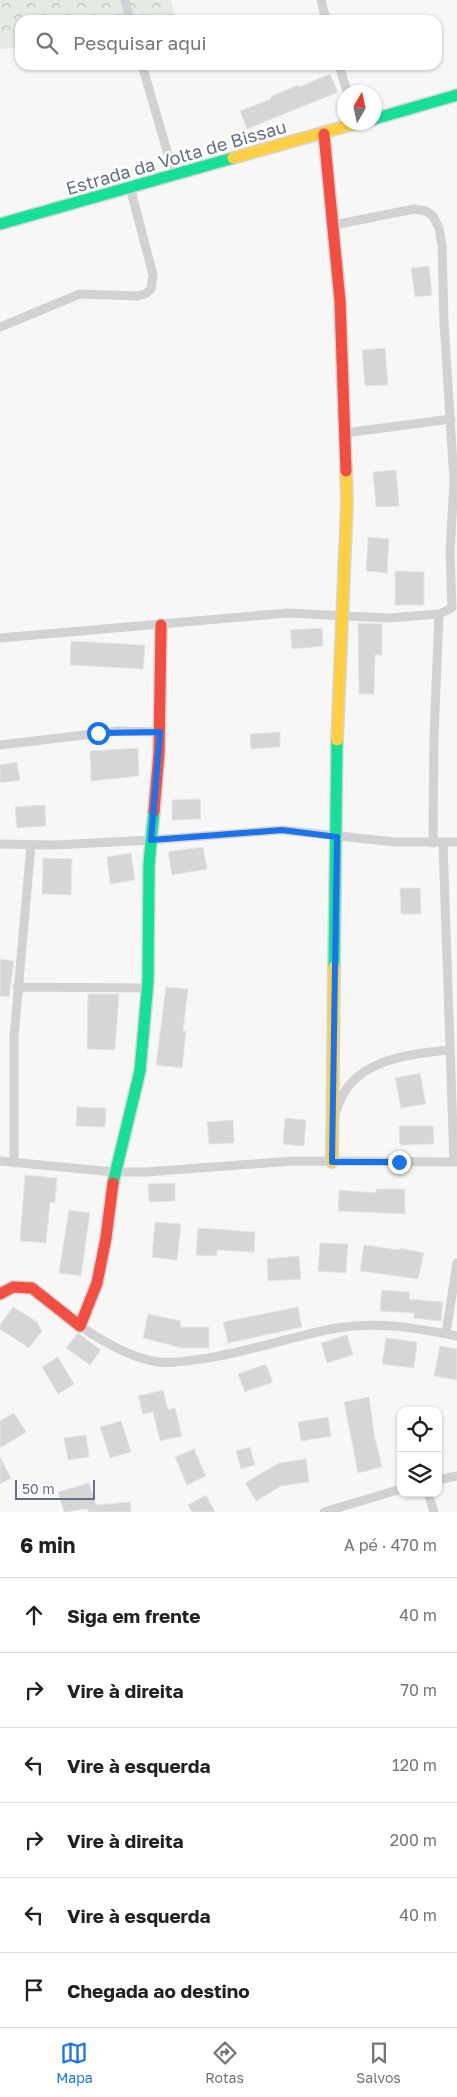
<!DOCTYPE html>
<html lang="pt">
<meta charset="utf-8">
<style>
:root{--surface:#fff;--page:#f6f6f6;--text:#202124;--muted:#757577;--line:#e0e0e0;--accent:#1a73e8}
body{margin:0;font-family:"Golos Text",sans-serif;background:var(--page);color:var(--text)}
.controls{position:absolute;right:15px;bottom:15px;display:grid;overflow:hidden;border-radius:10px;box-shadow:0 1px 4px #0004}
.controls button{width:45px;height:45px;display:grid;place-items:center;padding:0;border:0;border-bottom:1px solid var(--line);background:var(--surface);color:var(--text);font:25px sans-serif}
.compass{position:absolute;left:337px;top:85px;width:45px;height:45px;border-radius:50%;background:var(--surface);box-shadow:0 1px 4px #0004;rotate:9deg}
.scale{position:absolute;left:15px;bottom:12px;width:80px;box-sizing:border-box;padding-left:5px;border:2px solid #646e88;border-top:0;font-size:14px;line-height:18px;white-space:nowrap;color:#646e88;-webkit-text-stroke:4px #fff;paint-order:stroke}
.stop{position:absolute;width:15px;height:15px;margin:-11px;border:4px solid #1a73e8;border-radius:50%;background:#fff}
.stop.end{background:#1a73e8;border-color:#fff;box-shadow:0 1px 5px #0008}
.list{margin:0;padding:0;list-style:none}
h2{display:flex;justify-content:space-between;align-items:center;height:65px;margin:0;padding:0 20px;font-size:21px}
h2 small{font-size:16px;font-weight:400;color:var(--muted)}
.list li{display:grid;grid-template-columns:32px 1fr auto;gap:15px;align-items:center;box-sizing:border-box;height:75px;padding:0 20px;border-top:1px solid var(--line)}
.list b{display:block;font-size:19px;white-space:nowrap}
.list em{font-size:16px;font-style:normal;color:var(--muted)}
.icon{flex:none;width:28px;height:28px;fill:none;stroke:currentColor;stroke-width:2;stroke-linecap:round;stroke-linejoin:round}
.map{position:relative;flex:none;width:457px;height:1512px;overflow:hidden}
.search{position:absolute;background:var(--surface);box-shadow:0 1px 4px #0004;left:15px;right:15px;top:15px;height:55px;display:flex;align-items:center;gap:12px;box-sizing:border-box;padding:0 18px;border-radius:15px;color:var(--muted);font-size:19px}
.sheet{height:515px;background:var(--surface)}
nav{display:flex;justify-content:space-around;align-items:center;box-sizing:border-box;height:70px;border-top:1px solid var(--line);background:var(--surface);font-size:14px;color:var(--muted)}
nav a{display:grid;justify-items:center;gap:2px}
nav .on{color:var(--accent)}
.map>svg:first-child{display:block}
.forest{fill:url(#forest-crowns)}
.building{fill:#d5d6d7;stroke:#e6e6e6}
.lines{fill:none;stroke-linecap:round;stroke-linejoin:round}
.fast-casing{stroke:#d4d5d7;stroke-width:14}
.slow-casing{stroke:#d4d5d7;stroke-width:14}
.jam-casing{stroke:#d4d5d7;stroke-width:14}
.street{stroke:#d2d2d4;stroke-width:9}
.fast{stroke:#16e098;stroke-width:11}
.slow{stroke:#ffcf43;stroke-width:11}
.jam{stroke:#f24e42;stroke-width:11}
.route{stroke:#1a73e8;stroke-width:6}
.labels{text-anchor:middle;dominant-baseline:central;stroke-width:5;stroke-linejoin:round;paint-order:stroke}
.street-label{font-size:18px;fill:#646e88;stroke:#fff}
</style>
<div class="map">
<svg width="457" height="1512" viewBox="0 0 457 1512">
<defs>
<pattern id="forest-crowns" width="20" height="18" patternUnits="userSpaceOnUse" patternTransform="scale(1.25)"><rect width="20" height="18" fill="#e5eae4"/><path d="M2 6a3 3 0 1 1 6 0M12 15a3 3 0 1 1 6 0" fill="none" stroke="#bdc2bf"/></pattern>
</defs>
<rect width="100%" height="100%" fill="#f7f7f6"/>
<path class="forest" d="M0,0H171L176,20H20V47L0,49Z"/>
<path class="building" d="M330,74L338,92L247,129L240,111L271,99L270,97L298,85L299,87Z
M429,266L432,295L415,297L411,268Z
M385,348L388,385L365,386L362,350Z
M396,470L399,506L376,507L373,472Z
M368,537L389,539L387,573L366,571Z
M395,571L424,572V605H395Z
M358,623L382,624V655H375L374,694H359Z
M322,628L323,646L292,649L290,630Z
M71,641L145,645L143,669L70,665Z
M280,732V747L251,749L250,734Z
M138,748L139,776L91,781L90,751Z
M17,762L20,780L0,783V765Z
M200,799L201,819L172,820V800Z
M45,805L46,826L17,828L15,807Z
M203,847L207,869L172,875L168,852Z
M131,853L135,880L110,884L107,857Z
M43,858L72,859L71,895L42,894Z
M400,888H420L421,914H401Z
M0,959L14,961L9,997L0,996Z
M166,987L188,989L183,1031H186L182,1068L156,1065Z
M88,994H119L115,1050L87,1049Z
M420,1073L426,1104L401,1108L395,1078Z
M77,1107L106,1108L105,1127L76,1126Z
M285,1118L306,1120L304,1146L283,1144Z
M233,1120L234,1143L209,1144L207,1122Z
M399,1126H433L434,1144L400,1145Z
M25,1175L57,1178L55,1203L50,1202L46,1243L20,1241Z
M175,1183V1201L149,1202L148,1184Z
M376,1189H405V1214L338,1211L339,1190L376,1193Z
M69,1210L90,1213L81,1276L59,1273Z
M155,1222L181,1224L177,1260L152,1257Z
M198,1228L255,1232L254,1252L217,1250V1256L196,1255Z
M320,1243L348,1244L346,1273L318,1271Z
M364,1245L399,1250L400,1248L424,1253L418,1279L360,1271Z
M299,1256L301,1279L268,1281L267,1259Z
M382,1290L410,1292L409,1299L443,1302L441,1321L414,1318V1313L380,1311Z
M13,1307L37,1322L42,1331L29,1348L0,1329V1325Z
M298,1307L302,1327L228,1343L223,1322Z
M148,1314L181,1321L180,1327H209V1348H182L143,1338Z
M78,1333L101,1350L90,1365L66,1348Z
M347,1335L353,1355L327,1363L321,1343Z
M386,1338L417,1342L414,1368L382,1364Z
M440,1346L457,1349V1380L434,1376Z
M58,1357L74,1384L58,1394L42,1367Z
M266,1364L273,1382L245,1392L238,1374Z
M163,1390L168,1410L175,1408L182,1436L160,1441L153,1412L143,1414L138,1396Z
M369,1397L374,1434L382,1467L358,1473L344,1402Z
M14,1413L26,1432L0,1448V1421Z
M328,1417L331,1436L301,1441L298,1422Z
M121,1421L131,1452L110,1458L100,1427Z
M86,1435L89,1457L68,1460L64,1438Z
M250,1447L255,1465L241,1469L236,1451Z
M194,1449L206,1476L187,1485L175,1457Z
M0,1457L11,1478L0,1484Z
M306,1459L309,1482L281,1486L256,1501L245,1483L279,1463Z
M89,1483L96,1505L130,1502L131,1512H88V1509L64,1512L58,1492Z
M206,1495L215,1512H192L188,1505Z"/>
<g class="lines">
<defs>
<path id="fast" d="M374,119L457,95
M0,224L233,158
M334,967L337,740
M113,1183L140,1071L148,981L149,864L154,811"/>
<path id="slow" d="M233,158L361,122
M337,740L347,502L346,471
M332,1162L334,967"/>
<path id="jam" d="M324,134L340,301L346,471
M154,811L159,753L161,625
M0,1294L13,1287L32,1288L80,1326L97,1283L106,1238L113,1183"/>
</defs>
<use href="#fast" class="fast-casing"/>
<use href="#slow" class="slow-casing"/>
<use href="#jam" class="jam-casing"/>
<path class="street" d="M125,0L130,20
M321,0L326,20
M142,65L174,175
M339,65L347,92
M334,225L414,209L426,211L433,216L439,228L442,245L444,322L454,481L450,553L452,608L439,614L434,736L433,843
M0,327L80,294L137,296L145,294L151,289L153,275L130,187
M345,433L451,419
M0,638L287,613L388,618L439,614
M0,745L118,731L160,732
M443,843L454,1162
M0,844L55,845L151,840L282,830L395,842H457
M17,987L148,988
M334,1116C338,1107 341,1096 347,1088C369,1058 416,1053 450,1050
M0,1161L114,1172H146L293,1161L457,1162
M14,1163V1037L31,845
M80,1326C102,1341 132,1359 159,1362C175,1364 192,1360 208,1358C251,1351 293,1336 337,1328C378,1321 416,1328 457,1336
M446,1333L457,1263
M438,1480L457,1476
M428,1493L434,1512
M324,1512L401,1489"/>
<use href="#fast" class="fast"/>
<use href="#slow" class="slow"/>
<use href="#jam" class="jam"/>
</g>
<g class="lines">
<path class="route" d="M98,733L160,732L151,840L282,830L337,837L332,1162H399"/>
</g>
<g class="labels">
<g class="street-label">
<text transform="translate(176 157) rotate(-16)">Estrada da Volta de Bissau</text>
</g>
</g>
</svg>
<div class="controls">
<button><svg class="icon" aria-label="locate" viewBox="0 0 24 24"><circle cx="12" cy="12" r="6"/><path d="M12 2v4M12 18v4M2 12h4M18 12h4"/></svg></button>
<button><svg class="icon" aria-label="layers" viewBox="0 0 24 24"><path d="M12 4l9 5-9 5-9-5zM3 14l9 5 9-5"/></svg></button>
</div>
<svg class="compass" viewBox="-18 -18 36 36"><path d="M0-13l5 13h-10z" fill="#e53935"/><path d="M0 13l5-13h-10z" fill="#757577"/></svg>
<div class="scale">50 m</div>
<div class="stop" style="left:98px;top:733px"></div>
<div class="stop end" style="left:399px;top:1162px"></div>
<div class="search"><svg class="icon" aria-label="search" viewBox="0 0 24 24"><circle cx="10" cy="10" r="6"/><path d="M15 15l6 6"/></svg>Pesquisar aqui</div>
</div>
<section class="sheet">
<h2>6 min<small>A pé · 470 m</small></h2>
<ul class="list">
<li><svg class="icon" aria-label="ahead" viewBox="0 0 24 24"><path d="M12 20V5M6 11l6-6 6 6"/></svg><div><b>Siga em frente</b></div><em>40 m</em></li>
<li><svg class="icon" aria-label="right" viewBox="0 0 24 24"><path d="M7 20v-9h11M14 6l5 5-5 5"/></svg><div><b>Vire à direita</b></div><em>70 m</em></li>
<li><svg class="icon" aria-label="left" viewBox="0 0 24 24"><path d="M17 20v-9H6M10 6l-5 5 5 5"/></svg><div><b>Vire à esquerda</b></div><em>120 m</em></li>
<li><svg class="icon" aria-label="right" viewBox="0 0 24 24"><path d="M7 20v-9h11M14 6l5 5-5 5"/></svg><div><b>Vire à direita</b></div><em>200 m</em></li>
<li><svg class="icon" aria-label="left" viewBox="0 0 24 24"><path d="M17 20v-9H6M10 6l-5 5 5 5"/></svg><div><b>Vire à esquerda</b></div><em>40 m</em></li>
<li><svg class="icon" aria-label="arrive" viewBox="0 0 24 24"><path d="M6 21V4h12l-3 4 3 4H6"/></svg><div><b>Chegada ao destino</b></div></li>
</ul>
</section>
<nav>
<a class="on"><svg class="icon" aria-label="map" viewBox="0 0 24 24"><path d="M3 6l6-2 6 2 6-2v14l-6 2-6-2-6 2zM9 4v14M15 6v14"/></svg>Mapa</a>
<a><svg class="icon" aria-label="directions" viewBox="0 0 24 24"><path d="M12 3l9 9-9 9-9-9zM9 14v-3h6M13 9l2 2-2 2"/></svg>Rotas</a>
<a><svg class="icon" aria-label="saved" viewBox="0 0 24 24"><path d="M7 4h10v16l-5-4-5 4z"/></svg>Salvos</a>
</nav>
